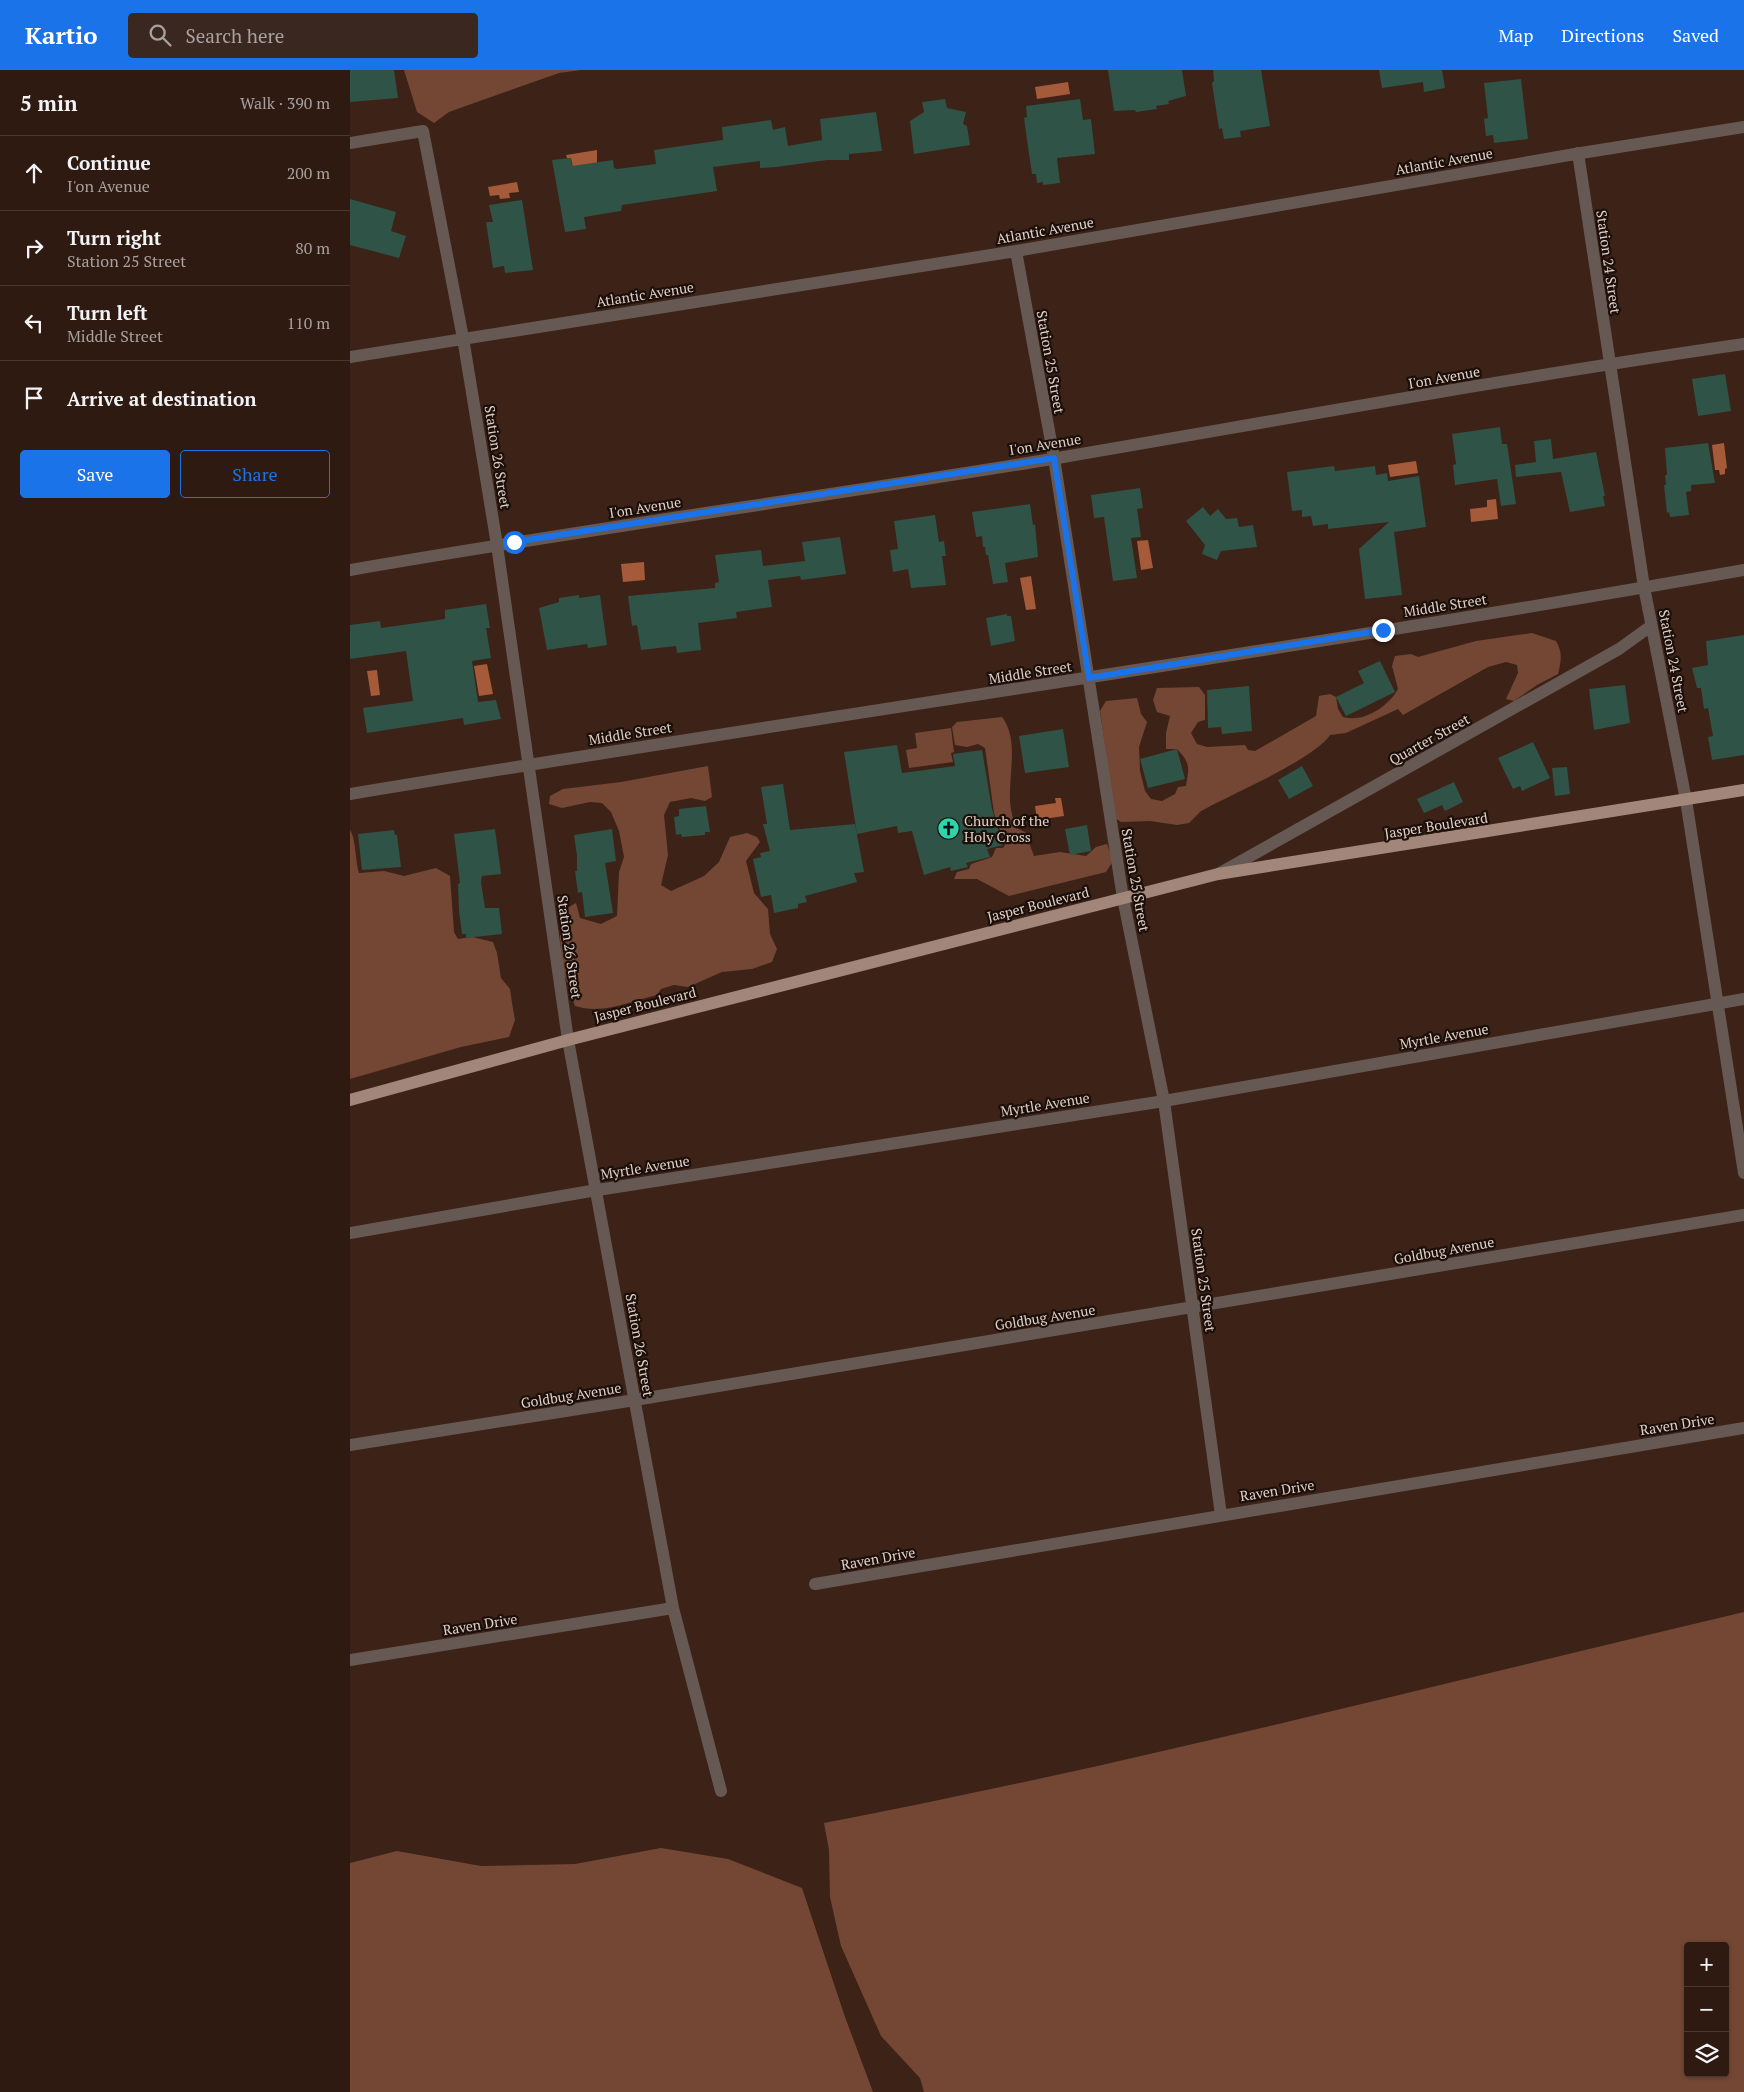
<!DOCTYPE html>
<meta charset="utf-8">
<style>
:root{--surface:#2e1a11;--page:#3a271f;--text:#f1f3f6;--muted:#a7a19f;--line:#493831;--accent:#1a73e8}
body{margin:0;font-family:"PT Serif",serif;background:var(--page);color:var(--text)}
.controls{position:absolute;right:15px;bottom:15px;display:grid;overflow:hidden;border-radius:5px;box-shadow:0 1px 4px #0004}
.controls button{width:45px;height:45px;display:grid;place-items:center;padding:0;border:0;border-bottom:1px solid var(--line);background:var(--surface);color:var(--text);font:25px sans-serif}
.stop{position:absolute;width:15px;height:15px;margin:-11px;border:4px solid #1a73e8;border-radius:50%;background:#fff}
.stop.end{background:#1a73e8;border-color:#fff;box-shadow:0 1px 5px #0008}
.list{margin:0;padding:0;list-style:none}
h2{display:flex;justify-content:space-between;align-items:center;height:65px;margin:0;padding:0 20px;font-size:21px}
h2 small{font-size:16px;font-weight:400;color:var(--muted)}
.list li{display:grid;grid-template-columns:32px 1fr auto;gap:15px;align-items:center;box-sizing:border-box;height:75px;padding:0 20px;border-top:1px solid var(--line)}
.list b{display:block;font-size:19px;white-space:nowrap}
.list p{margin:0;font-size:16px;white-space:nowrap;color:var(--muted)}
.list em{font-size:16px;font-style:normal;color:var(--muted)}
.actions{display:flex;gap:10px;padding:15px 20px}
.actions a{flex:1;padding:11px 0;border:1px solid var(--accent);border-radius:5px;text-align:center;font-size:18px;color:var(--accent)}
.actions .main{background:var(--accent);color:#fff}
.icon{flex:none;width:28px;height:28px;fill:none;stroke:currentColor;stroke-width:2;stroke-linecap:round;stroke-linejoin:round}
.map{position:relative;flex:none;width:1394px;height:2022px;overflow:hidden}
header{display:flex;align-items:center;gap:30px;box-sizing:border-box;height:70px;padding:0 25px;background:var(--accent);color:#fff}
header strong{font-size:24px}
nav{display:flex;gap:28px;margin-inline-start:auto;font-size:18px}
.search{width:350px;height:45px;background:var(--page);display:flex;align-items:center;gap:12px;box-sizing:border-box;padding:0 18px;border-radius:5px;color:var(--muted);font-size:19px}
main{display:flex}
aside{flex:1;background:var(--surface)}
.map>svg:first-child{display:block}
.green{fill:#734734;fill-rule:evenodd}
.water{fill:#a55a39}
.building{fill:#2f5347}
.lines{fill:none;stroke-linecap:round;stroke-linejoin:round}
.minor{stroke:#665853;stroke-width:12}
.tertiary{stroke:#665853;stroke-width:12}
.primary{stroke:#a2867a;stroke-width:12}
.route{stroke:#1a73e8;stroke-width:6}
.labels{text-anchor:middle;dominant-baseline:central;stroke-width:4.5;stroke-linejoin:round;paint-order:stroke}
.street-label{font-size:14px;fill:#e1cfc7;stroke:#1b0f0a}
.poi-label{font-size:14px;fill:#e1cfc7;stroke:#1b0f0a;text-anchor:start}
</style>
<header>
<strong>Kartio</strong>
<div class="search"><svg class="icon" aria-label="search" viewBox="0 0 24 24"><circle cx="10" cy="10" r="6"/><path d="M15 15l6 6"/></svg>Search here</div>
<nav><a>Map</a><a>Directions</a><a>Saved</a></nav>
</header>
<main>
<aside>
<h2>5 min<small>Walk · 390 m</small></h2>
<ul class="list">
<li><svg class="icon" aria-label="ahead" viewBox="0 0 24 24"><path d="M12 20V5M6 11l6-6 6 6"/></svg><div><b>Continue</b><p>I'on Avenue</p></div><em>200 m</em></li>
<li><svg class="icon" aria-label="right" viewBox="0 0 24 24"><path d="M7 20v-9h11M14 6l5 5-5 5"/></svg><div><b>Turn right</b><p>Station 25 Street</p></div><em>80 m</em></li>
<li><svg class="icon" aria-label="left" viewBox="0 0 24 24"><path d="M17 20v-9H6M10 6l-5 5 5 5"/></svg><div><b>Turn left</b><p>Middle Street</p></div><em>110 m</em></li>
<li><svg class="icon" aria-label="arrive" viewBox="0 0 24 24"><path d="M6 21V4h12l-3 4 3 4H6"/></svg><div><b>Arrive at destination</b></div></li>
</ul>
<div class="actions"><a class="main">Save</a><a>Share</a></div>
</aside>
<div class="map">
<svg width="1394" height="2022" viewBox="0 0 1394 2022">
<rect width="100%" height="100%" fill="#3d2217"/>
<path class="green" d="M54,0H231L209,3L99,42L84,53L67,42Z
M1182,563L1206,571C1213,583 1211,591 1208,604L1187,615L1164,631L1156,629L1168,603L1167,595L1156,592L1138,597L1053,645L1048,639L996,663L980,665C963,690 881,724 851,741L839,753L827,755L800,751L771,752L765,748L750,641L756,631L787,628L791,644L797,652L789,677L790,701L795,721L801,729L812,731L825,724L828,717L836,716C839,697 841,694 827,679H816V663L820,646L807,642L803,630L807,618L849,617L855,625V650L848,652L841,663L847,674L857,677L895,675L898,680L905,681L966,646L969,626L980,624L986,627L988,639L993,647C1013,653 1038,637 1048,619L1042,596L1045,586L1061,584L1068,587L1126,571Z
M652,647C671,672 656,711 661,739C662,746 664,752 666,758L675,762L684,786L710,782L736,786L746,777L757,774L763,791L756,802L659,826L627,809H604L607,802L619,799L621,794L642,787L646,778H653L655,775L644,743L635,678L628,674L617,677L605,675L602,657L607,652Z
M601,658L604,682L601,683L603,692L559,698L556,680L567,678L565,663Z
M358,696L362,727L355,731L341,728L320,732L314,745L318,785L311,815L321,821L354,806L369,792L380,767L397,763L407,767L410,772L396,791L404,823L418,839L420,864L427,879L422,892L402,899L372,902L338,917L324,915L311,919L307,925C280,931 253,945 225,936L212,897L210,866L219,837L226,833L230,848L251,854L267,846L269,802L274,787L269,761L261,742L252,733L240,732L212,738L199,734L200,726L213,719L271,712Z
M0,760C6,769 5,789 9,803L34,801L54,806L86,798L100,806L104,862L108,869L122,867L143,872L147,883L151,908L160,919L162,933L165,950L159,967L111,977L0,1009Z
M1394,1542V2022H574L570,2008L531,1966L491,1876L480,1827L479,1780L474,1753C783,1694 1087,1614 1394,1542ZM1338,1876H1375V2003H1338Z
M311,1778L378,1789L452,1818L495,1947L523,2022H0V1793L47,1781L131,1796L225,1794Z"/>
<path class="water" d="M718,12L720,24L687,29L685,17Z
M247,80V93L223,98L221,88H217L216,85Z
M167,112L169,122L159,123L160,128L150,129L149,125L140,126L138,117Z
M1374,373L1377,398L1375,399V404L1370,405L1369,400H1365L1362,375Z
M1066,391L1068,403L1040,407L1038,395Z
M1146,429L1148,449L1121,452L1120,439L1137,437V430Z
M798,470L803,498L791,500L787,471Z
M294,492L295,510L273,512L271,494Z
M681,506L686,539L676,540L670,508Z
M137,594L143,624L129,626L124,596Z
M27,600L30,625L21,626L17,601Z
M705,728H711L714,746L687,750L685,736L706,733Z"/>
<path class="building" d="M0,0H44L48,28L0,32Z
M758,0H832L836,26L818,31L819,34L806,36L807,39L786,42L785,40L764,41Z
M863,0H911L920,56L890,61L891,67L874,69L872,58L869,59L862,13L864,11Z
M1029,0H1092L1095,18L1074,22L1073,12L1032,18Z
M1171,9L1178,69L1144,73L1143,65L1136,66L1134,49L1138,48L1134,13Z
M595,29L597,38L616,42L613,54L617,56L620,75L564,84L560,51L574,42L572,32Z
M730,29L733,50L741,49L745,84L707,88L710,113L693,115V112L687,113L686,104H682L677,70L674,48L677,47L676,36Z
M526,42L532,81L499,84V90H477L426,97L410,98V91L363,97L367,121L272,135L271,141L234,147L236,159L215,162L202,90L221,88L222,96L263,90L264,98L267,99L306,94L304,80L373,70L372,57L421,50L423,60L435,57L438,76L472,70L470,49Z
M0,129L46,142L41,161L56,166L49,188L0,175Z
M172,130L183,200L155,203L154,196L143,198L136,152H143L139,135Z
M1375,304L1381,341L1348,346L1342,309Z
M1150,357L1152,374H1157L1166,434L1151,436L1147,409L1105,415L1103,395L1106,394L1102,364Z
M1201,369L1203,389L1246,382L1255,426H1253L1255,436L1220,442L1211,402L1166,407L1165,395L1186,392L1184,371Z
M1358,373L1365,413L1341,415V421L1336,422L1339,445L1320,447L1319,442L1317,443L1314,415H1316L1315,405H1317L1315,378Z
M984,396L985,401L1025,396L1026,405L1037,403L1038,411L1069,406L1076,457L1044,462L1052,525L1015,529L1009,479L1039,452L978,459V454L963,456L961,446L952,447V440L942,441L937,402Z
M790,418L793,438L787,439L791,467L781,468L787,508L763,511L754,447L744,448L741,425Z
M680,434L683,455L685,454L688,487L655,493L658,512L643,514L638,485H636L635,477H633L632,466L626,467L622,442Z
M853,437L860,446L868,439L876,449L887,448L889,457L903,455L907,477L871,481L867,490L852,484L855,475L836,451Z
M585,445L589,472L594,471L596,486H592L596,515L561,518L558,499L543,502L540,480L548,479L544,451Z
M490,467L496,504L451,510L450,506L418,510L422,537L386,542L387,548L348,553L351,580L327,583L326,576L291,580L287,555L282,556L278,526L365,518V513L369,512L365,485L411,480L413,496L455,491L452,472Z
M229,525V528L250,525L257,575L238,578L237,574L197,580L189,538L209,532V528Z
M136,534L140,558H136L141,588L122,591L128,632L146,630L151,649L114,655L113,648L17,663L13,638L63,631L56,581L0,589V555L30,551L31,558L95,549V540Z
M657,544V546H661L665,571L641,576L636,548Z
M1394,565V685L1362,690L1358,667L1363,666L1358,638L1354,639L1351,618H1347L1342,598L1358,595L1356,571Z
M1030,591L1045,622L996,646L986,627L1014,613L1008,601Z
M1275,615L1280,653L1244,660L1239,619Z
M899,616L902,661L872,664L871,657L858,658L857,620Z
M713,659L719,697L675,703L669,666Z
M1183,672L1200,708L1172,721L1170,716L1163,719L1148,688Z
M547,675L552,703L605,696L603,684L632,680L642,739L653,775L637,779L640,787L616,793L618,797L601,801L600,797L574,805L562,761L548,763L547,756L507,764L494,682Z
M827,679L835,709L798,718L790,689Z
M952,696L963,716L939,729L928,710Z
M1217,697L1220,724L1205,726L1202,698Z
M1104,712L1113,732L1095,741L1092,735L1074,743L1067,729Z
M433,714L440,760L505,754L514,802L504,803L507,812L455,826L457,832L448,834V838L424,843L421,825L411,827L403,789L411,787L410,783L420,781L413,754H417L411,717Z
M356,736L360,762H355V765L332,767L331,764L326,765L324,747L329,746V739Z
M737,755L741,781L720,785L715,759Z
M145,759L151,804L132,806L131,812L135,838H149L152,864L116,868V864H112L109,841L108,814L110,813L104,764Z
M262,759L266,791L255,793L263,843L235,847L232,822L228,823L225,801H227V786L224,765Z
M44,760L45,765H47L51,797L12,800L8,764Z"/>
<g class="lines">
<path class="minor" d="M0,73L73,61L113,268L147,475L218,970L323,1538L371,1721
M1228,83L1294,517L1336,730L1394,1103
M666,181L704,388L773,828L814,1031L871,1445
M0,287L666,181L1225,84L1394,57
M0,500C235,459 472,427 708,388C936,349 1165,307 1394,274
M870,803L1269,579L1301,556
M0,1163L235,1122L814,1031L1394,929
M0,1375L285,1330L1394,1145
M465,1514L1394,1358
M0,1590L323,1538"/>
<path class="tertiary" d="M0,724C464,647 931,582 1394,500"/>
<path class="primary" d="M0,1030L218,970L868,804L1394,720"/>
</g>
<g class="lines">
<path class="route" d="M164,472L704,388L739,608L1033,560"/>
</g>
<defs>
<symbol id="church-disc" viewBox="-11 -11 22 22"><circle r="9.5" fill="#2dd5ab" stroke="#1b0f0a"/><path d="M-1.2-6h2.4v3.5h3.3v2.4h-3.3V6h-2.4V-.1h-3.3v-2.4h3.3Z" fill="#111"/></symbol>
</defs>
<g fill-rule="evenodd">
<use href="#church-disc" x="586" y="746" width="25" height="25"/>
</g>
<g class="labels">
<g class="street-label">
<text transform="translate(1094 91) rotate(-10)">Atlantic Avenue</text>
<text transform="translate(695 160) rotate(-10)">Atlantic Avenue</text>
<text transform="translate(1259 192) rotate(82)">Station 24 Street</text>
<text transform="translate(295 224) rotate(-9)">Atlantic Avenue</text>
<text transform="translate(701 292) rotate(80)">Station 25 Street</text>
<text transform="translate(1094 307) rotate(-10)">I'on Avenue</text>
<text transform="translate(695 374) rotate(-9)">I'on Avenue</text>
<text transform="translate(148 387) rotate(81)">Station 26 Street</text>
<text transform="translate(295 437) rotate(-9)">I'on Avenue</text>
<text transform="translate(1095 535) rotate(-9)">Middle Street</text>
<text transform="translate(1324 591) rotate(79)">Station 24 Street</text>
<text transform="translate(680 602) rotate(-9)">Middle Street</text>
<text transform="translate(280 663) rotate(-9)">Middle Street</text>
<text transform="translate(1079 669) rotate(-29)">Quarter Street</text>
<text transform="translate(1086 755) rotate(-9)">Jasper Boulevard</text>
<text transform="translate(786 810) rotate(80)">Station 25 Street</text>
<text transform="translate(688 834) rotate(-14)">Jasper Boulevard</text>
<text transform="translate(220 877) rotate(82)">Station 26 Street</text>
<text transform="translate(295 934) rotate(-14)">Jasper Boulevard</text>
<text transform="translate(1094 966) rotate(-10)">Myrtle Avenue</text>
<text transform="translate(695 1034) rotate(-9)">Myrtle Avenue</text>
<text transform="translate(295 1097) rotate(-9)">Myrtle Avenue</text>
<text transform="translate(1094 1180) rotate(-10)">Goldbug Avenue</text>
<text transform="translate(854 1210) rotate(82)">Station 25 Street</text>
<text transform="translate(695 1247) rotate(-9)">Goldbug Avenue</text>
<text transform="translate(290 1275) rotate(80)">Station 26 Street</text>
<text transform="translate(221 1325) rotate(-9)">Goldbug Avenue</text>
<text transform="translate(1327 1354) rotate(-9)">Raven Drive</text>
<text transform="translate(927 1420) rotate(-9)">Raven Drive</text>
<text transform="translate(528 1488) rotate(-10)">Raven Drive</text>
<text transform="translate(130 1554) rotate(-9)">Raven Drive</text>
</g>
<g class="poi-label">
<text x="614" y="750">Church of the<tspan x="614" dy="16">Holy Cross</tspan></text>
</g>
</g>
</svg>
<div class="controls">
<button>+</button>
<button>−</button>
<button><svg class="icon" aria-label="layers" viewBox="0 0 24 24"><path d="M12 4l9 5-9 5-9-5zM3 14l9 5 9-5"/></svg></button>
</div>
<div class="stop" style="left:164px;top:472px"></div>
<div class="stop end" style="left:1033px;top:560px"></div>
</div>
</main>
